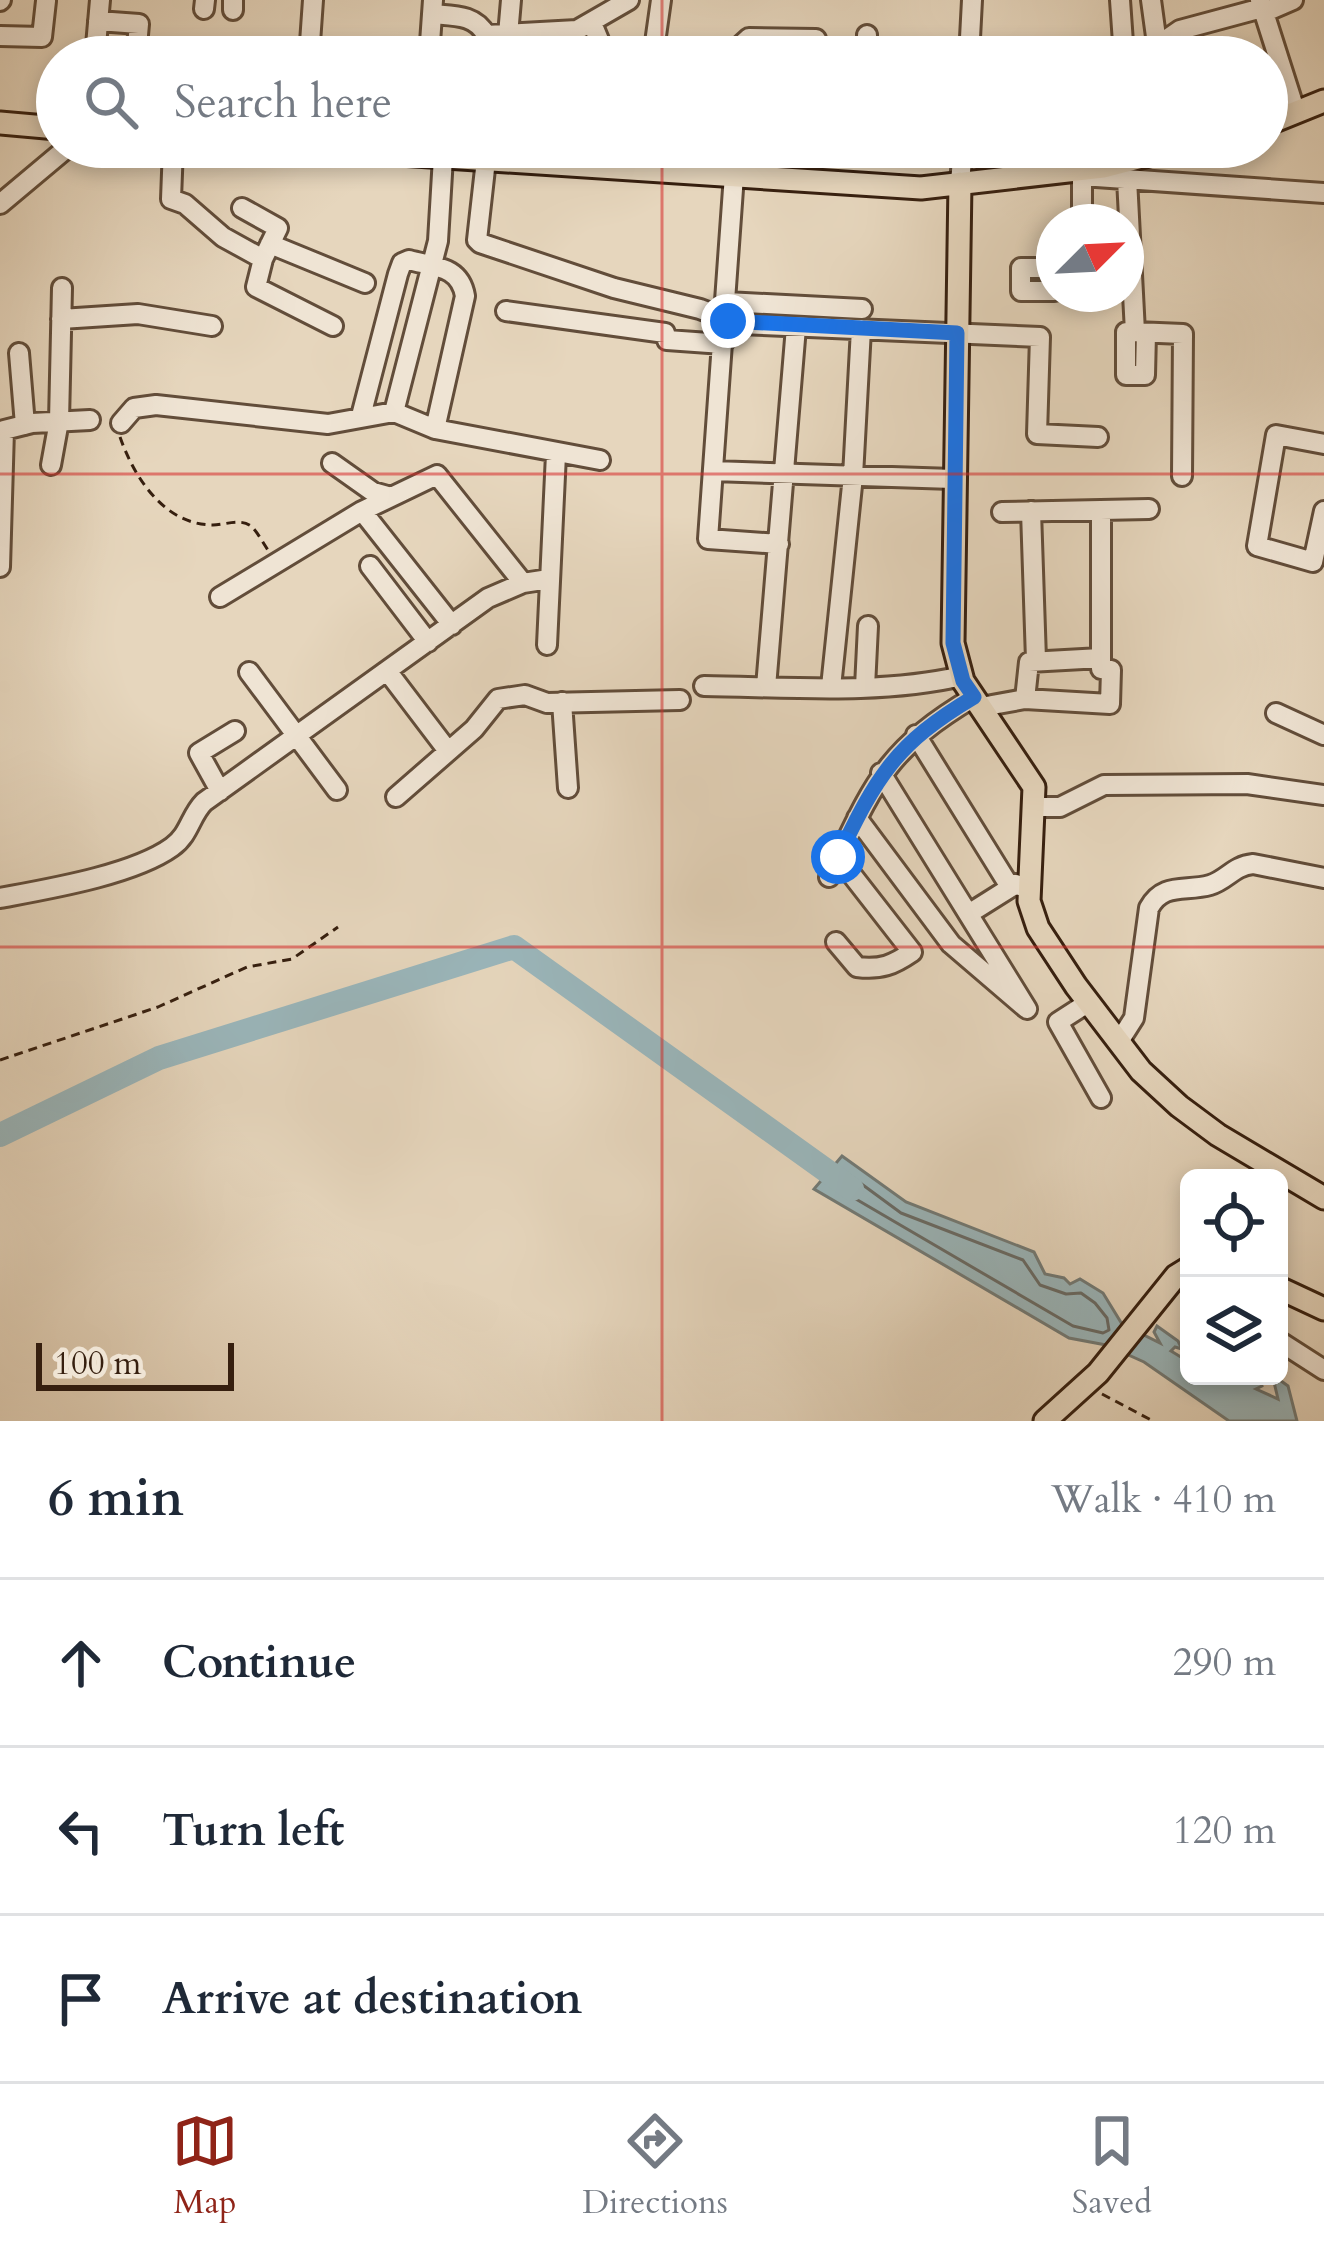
<!DOCTYPE html>
<meta charset="utf-8">
<style>
:root{--surface:#fff;--page:#f2f2f3;--text:#1f2937;--muted:#747a83;--line:#e0e1e3;--accent:#8f2418}
body{margin:0;font-family:Cardo,serif;background:var(--page);color:var(--text)}
.controls{position:absolute;right:36px;bottom:36px;display:grid;overflow:hidden;border-radius:18px;box-shadow:0 6px 18px #0003}
.controls button{width:108px;height:108px;display:grid;place-items:center;padding:0;border:0;border-bottom:3px solid var(--line);background:var(--surface);color:var(--text);font:60px sans-serif}
.compass{position:absolute;left:1036px;top:204px;width:108px;height:108px;border-radius:50%;background:var(--surface);box-shadow:0 6px 18px #0003;rotate:66deg}
.scale{position:absolute;left:36px;bottom:30px;width:198px;box-sizing:border-box;padding-left:12px;border:6px solid #361f0f;border-top:0;font-size:33px;line-height:42px;white-space:nowrap;color:#361f0f;-webkit-text-stroke:9px #efe4d4;paint-order:stroke}
.stop{position:absolute;width:36px;height:36px;margin:-27px;border:9px solid #1a73e8;border-radius:50%;background:#fff}
.stop.end{background:#1a73e8;border-color:#fff;box-shadow:0 3px 12px #0008}
.list{margin:0;padding:0;list-style:none}
h2{display:flex;justify-content:space-between;align-items:center;height:156px;margin:0;padding:0 48px;font-size:51px}
h2 small{font-size:39px;font-weight:400;color:var(--muted)}
.list li{display:grid;grid-template-columns:78px 1fr auto;gap:36px;align-items:center;box-sizing:border-box;height:168px;padding:0 48px;border-top:3px solid var(--line)}
.list b{display:block;font-size:45px;white-space:nowrap}
.list em{font-size:39px;font-style:normal;color:var(--muted)}
.icon{flex:none;width:66px;height:66px;fill:none;stroke:currentColor;stroke-width:2;stroke-linecap:round;stroke-linejoin:round}
.map{position:relative;flex:none;width:1324px;height:1421px;overflow:hidden}
.search{position:absolute;background:var(--surface);box-shadow:0 6px 18px #0003;left:36px;right:36px;top:36px;height:132px;display:flex;align-items:center;gap:30px;box-sizing:border-box;padding:0 42px;border-radius:66px;color:var(--muted);font-size:45px}
.sheet{height:660px;background:var(--surface)}
nav{display:flex;justify-content:space-around;align-items:center;box-sizing:border-box;height:168px;border-top:3px solid var(--line);background:var(--surface);font-size:33px;color:var(--muted)}
nav a{display:grid;justify-items:center;gap:6px}
nav .on{color:var(--accent)}
.map>svg:first-child{display:block}
.water{fill:#9ab6bb;stroke:#727a76;stroke-width:3}
.lines{fill:none;stroke-linecap:round;stroke-linejoin:round}
.shore{stroke:#686a65;stroke-width:3}
.river{stroke:#9ab6bb;stroke-width:24}
.minor-casing{stroke:#624d3a;stroke-width:24}
.major-casing{stroke:#361f0f;stroke-width:27}
.path{stroke:#361f0f;stroke-width:3;stroke-dasharray:9 6;stroke-linecap:butt}
.minor{stroke:#efe4d4;stroke-width:18}
.major{stroke:#e6d6bd;stroke-width:21}
.route{stroke:#1a73e8;stroke-width:15}
.grid{fill:none;stroke:#d62828;stroke-width:3;stroke-opacity:0.55}
</style>
<div class="map">
<svg width="1324" height="1421" viewBox="0 0 1324 1421">
<rect width="100%" height="100%" fill="#e6d6bd"/>
<filter id="stains"><feTurbulence type="fractalNoise" baseFrequency=".00167" numOctaves="4"/><feColorMatrix values="0 0 0 0 .2 0 0 0 0 .09 0 0 0 0 .02 0 0 0 .5 -.17"/></filter>
<radialGradient id="worn" r=".72"><stop offset=".6" stop-color="#630" stop-opacity="0"/><stop offset="1" stop-color="#630" stop-opacity=".3"/></radialGradient>
<path class="water" d="M842,1156L906,1202L1034,1252L1045,1274L1064,1278L1070,1284L1080,1279L1103,1293L1122,1324L1160,1343L1154,1332L1157,1326L1178,1341L1182,1349L1175,1347L1171,1351L1189,1362V1376L1228,1380L1233,1376H1259L1262,1386L1256,1389L1278,1399L1274,1382L1277,1378L1288,1386L1297,1421H1229L1144,1362L1106,1345L1069,1338L814,1189Z"/>
<g class="lines">
<path class="shore" d="M848,1174L901,1213L1023,1260L1040,1285L1066,1294L1081,1293L1095,1303L1107,1318L1109,1330L1103,1333L1073,1326L837,1188V1180Z"/>
<path class="river" d="M0,1135L159,1058L514,947L852,1189"/>
<defs>
<path id="minor" d="M1120,0L1124,57
M1151,0L1157,44
M1260,0L1296,113
M0,1L1,0
M204,9L205,0
M233,10V0
M1263,13L1293,0
M432,14C453,16 475,14 486,35L577,30L629,0
M98,21L139,24L136,57
M592,23L606,57
M508,35L511,0
M0,36L42,37L46,1
M654,52L690,57
M95,57L100,0
M309,57L313,0
M429,57L433,0
M653,57L661,0
M738,57V48L749,38L816,39
M867,57V35
M969,57L972,0
M1141,57L1180,30L1262,8
M173,147L171,199L185,204L223,237L263,259
M736,147L708,539L779,544
M486,160L477,240L480,243L614,288L700,309L739,324L1040,337L1037,434L1098,437
M633,170L637,147
M1082,176L1324,193
M1082,176V222
M1127,179L1135,332L1183,334L1182,476
M960,183L963,147
M0,204L68,147
M242,208L278,228L263,259L256,287L333,326
M270,244L365,283
M1054,268H1021V291H1054
M726,302L862,309
M506,311L665,333L667,340L723,344
M61,319L138,314L212,326
M1135,332H1126V375H1145L1146,333
M19,353L25,425
M394,412L438,241L443,157
M361,416L398,274L402,263L409,260C435,267 460,266 465,296L435,429
M121,423L134,408L156,405L328,424L394,412L435,429L600,460
M0,431L32,423L90,420
M1324,444L1276,435L1257,546L1313,562L1324,511
M332,463L373,492L391,497
M51,465L59,421L62,288
M713,471L953,479
M362,511L452,625
M1031,511L1036,660
M1002,512L1149,509
M370,566L428,642
M0,567L4,430
M220,597L362,511L437,475L523,583
M547,645L556,454
M249,672L337,790
M388,672L448,751
M704,686C789,687 879,695 962,676
M766,687L796,327
M831,687L853,476L861,329
M865,687L868,626
M1025,699L1029,662L1101,658
M562,702L568,788
M981,707L1025,699L1110,704L1111,670L1101,669V510
M1276,713L1324,735
M916,735L1007,882L1030,889
M220,791L199,753L235,731
M396,797L474,729L498,699L525,695L547,703L680,700
M1035,807H1060L1104,785L1247,784L1324,795
M857,818L951,944L1027,1009L881,773
M829,877C873,786 883,751 974,697
M0,898C48,889 133,875 172,847C190,834 190,816 204,802L488,598L523,583L549,579
M970,913L1016,884
M836,942L857,967C881,970 893,965 912,952L838,857
M1089,1002L1058,1022L1101,1098
M1120,1040L1134,1018L1149,908C1163,882 1185,892 1210,885C1227,880 1233,866 1253,864L1324,878
M1279,1341L1324,1370"/>
<path id="major" d="M0,123L57,128
M1267,124L1324,101
M292,147L921,188L1103,167L1180,147
M960,183L953,643L963,681L1034,787L1029,901L1038,928L1076,986L1141,1071L1179,1106L1218,1135L1324,1198
M1279,1288L1324,1309
M1045,1421L1098,1373L1176,1276L1189,1268"/>
</defs>
<use href="#minor" class="minor-casing"/>
<use href="#major" class="major-casing"/>
<path class="path" d="M120,437C134,477 164,525 213,525C225,525 240,518 251,526C257,531 263,543 268,550
M0,1060L158,1007L247,967L292,959L338,927
M1102,1394L1153,1421"/>
<use href="#minor" class="minor"/>
<use href="#major" class="major"/>
</g>
<g class="lines">
<path class="route" d="M728,321L957,333L953,643L963,681L974,697C895,744 877,776 838,857"/>
</g>
<path class="grid" d="M662,0V57M662,147V1421M0,474H1324M0,947H1324"/>
<rect width="100%" height="100%" filter="url(#stains)"/>
<rect width="100%" height="100%" fill="url(#worn)"/>
</svg>
<div class="controls">
<button><svg class="icon" aria-label="locate" viewBox="0 0 24 24"><circle cx="12" cy="12" r="6"/><path d="M12 2v4M12 18v4M2 12h4M18 12h4"/></svg></button>
<button><svg class="icon" aria-label="layers" viewBox="0 0 24 24"><path d="M12 4l9 5-9 5-9-5zM3 14l9 5 9-5"/></svg></button>
</div>
<svg class="compass" viewBox="-18 -18 36 36"><path d="M0-13l5 13h-10z" fill="#e53935"/><path d="M0 13l5-13h-10z" fill="#747a83"/></svg>
<div class="scale">100 m</div>
<div class="stop" style="left:838px;top:857px"></div>
<div class="stop end" style="left:728px;top:321px"></div>
<div class="search"><svg class="icon" aria-label="search" viewBox="0 0 24 24"><circle cx="10" cy="10" r="6"/><path d="M15 15l6 6"/></svg>Search here</div>
</div>
<section class="sheet">
<h2>6 min<small>Walk · 410 m</small></h2>
<ul class="list">
<li><svg class="icon" aria-label="ahead" viewBox="0 0 24 24"><path d="M12 20V5M6 11l6-6 6 6"/></svg><div><b>Continue</b></div><em>290 m</em></li>
<li><svg class="icon" aria-label="left" viewBox="0 0 24 24"><path d="M17 20v-9H6M10 6l-5 5 5 5"/></svg><div><b>Turn left</b></div><em>120 m</em></li>
<li><svg class="icon" aria-label="arrive" viewBox="0 0 24 24"><path d="M6 21V4h12l-3 4 3 4H6"/></svg><div><b>Arrive at destination</b></div></li>
</ul>
</section>
<nav>
<a class="on"><svg class="icon" aria-label="map" viewBox="0 0 24 24"><path d="M3 6l6-2 6 2 6-2v14l-6 2-6-2-6 2zM9 4v14M15 6v14"/></svg>Map</a>
<a><svg class="icon" aria-label="directions" viewBox="0 0 24 24"><path d="M12 3l9 9-9 9-9-9zM9 14v-3h6M13 9l2 2-2 2"/></svg>Directions</a>
<a><svg class="icon" aria-label="saved" viewBox="0 0 24 24"><path d="M7 4h10v16l-5-4-5 4z"/></svg>Saved</a>
</nav>
